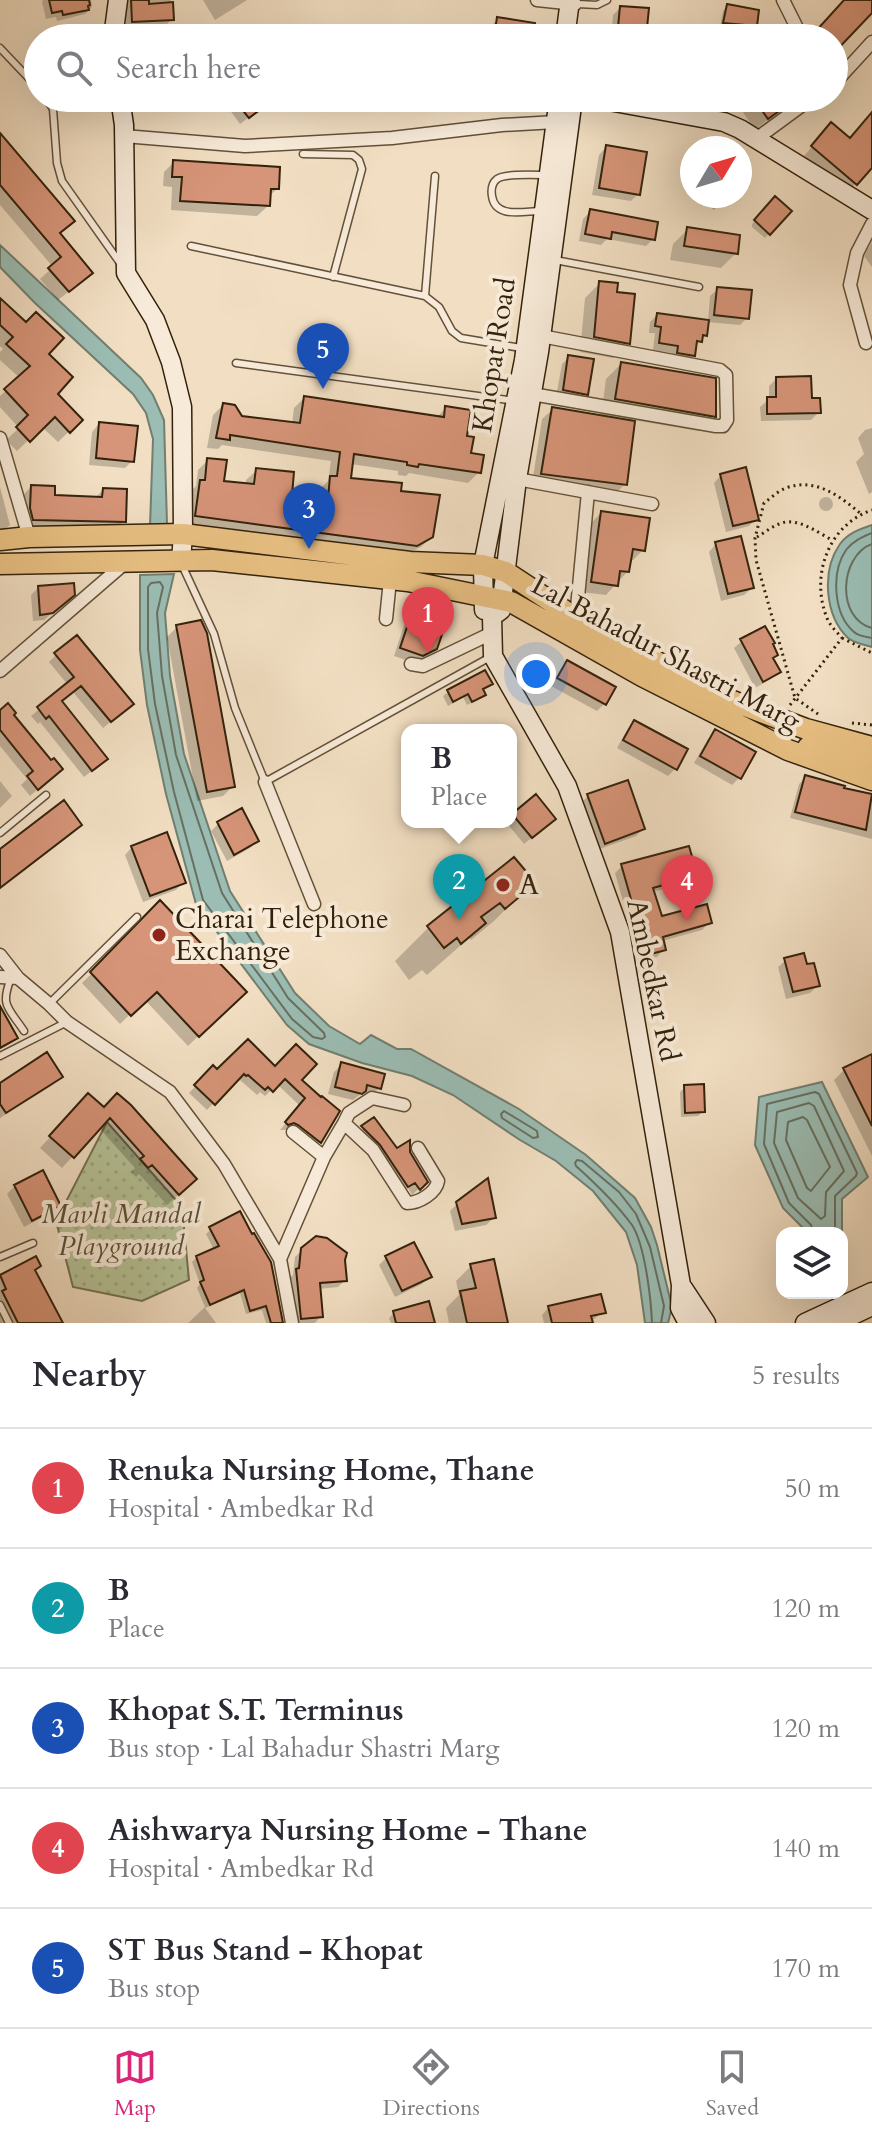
<!DOCTYPE html>
<meta charset="utf-8">
<style>
:root{--surface:#fff;--page:#f7f7f7;--text:#2b2b33;--muted:#7c7c81;--line:#e1e1e2;--accent:#db2777}
body{margin:0;font-family:Cardo,serif;background:var(--page);color:var(--text)}
.controls{position:absolute;right:24px;bottom:24px;display:grid;overflow:hidden;border-radius:16px;box-shadow:0 8px 32px #0002}
.controls button{width:72px;height:72px;display:grid;place-items:center;padding:0;border:0;border-bottom:2px solid var(--line);background:var(--surface);color:var(--text);font:40px sans-serif}
.compass{position:absolute;left:680px;top:136px;width:72px;height:72px;border-radius:50%;background:var(--surface);box-shadow:0 8px 32px #0002;rotate:52deg}
.you{position:absolute;left:536px;top:674px;width:28px;height:28px;margin:-20px;border:6px solid #fff;border-radius:50%;background:#1a73e8;box-shadow:0 0 0 12px #1a73e833}
.badge{display:grid;place-items:center;width:52px;height:52px;border-radius:50%;background:var(--accent);color:#fff;font-size:26px;font-weight:700}
.pin{position:absolute;translate:-50% -66px;filter:drop-shadow(0 2px 4px #0008)}
.pin::after{content:'';position:absolute;top:42px;width:28px;height:24px;background:inherit;clip-path:polygon(0 0,100% 0,50% 100%)}
.popup{position:absolute;left:401px;top:724px;width:116px;height:104px;box-sizing:border-box;display:grid;place-content:center;border-radius:16px;background:var(--surface);filter:drop-shadow(0 2px 6px #0005);font-size:26px;white-space:nowrap;color:var(--muted)}
.popup b{font-size:30px;color:var(--text)}
.popup::after{content:'';position:absolute;left:50%;top:100%;margin-left:-16px;border:16px solid transparent;border-top-color:var(--surface)}
.list{margin:0;padding:0;list-style:none}
h2{display:flex;justify-content:space-between;align-items:center;height:104px;margin:0;padding:0 32px;font-size:34px}
h2 small{font-size:26px;font-weight:400;color:var(--muted)}
.list li{display:grid;grid-template-columns:52px 1fr auto;gap:24px;align-items:center;box-sizing:border-box;height:120px;padding:0 32px;border-top:2px solid var(--line)}
.list b{display:block;font-size:30px;white-space:nowrap}
.list p{margin:0;font-size:26px;white-space:nowrap;color:var(--muted)}
.list em{font-size:26px;font-style:normal;color:var(--muted)}
.icon{flex:none;width:44px;height:44px;fill:none;stroke:currentColor;stroke-width:2;stroke-linecap:round;stroke-linejoin:round}
.map{position:relative;flex:none;width:872px;height:1323px;overflow:hidden}
.search{position:absolute;background:var(--surface);box-shadow:0 8px 32px #0002;left:24px;right:24px;top:24px;height:88px;display:flex;align-items:center;gap:20px;box-sizing:border-box;padding:0 28px;border-radius:44px;color:var(--muted);font-size:30px}
.sheet{height:704px;background:var(--surface)}
nav{display:flex;justify-content:space-around;align-items:center;box-sizing:border-box;height:112px;border-top:2px solid var(--line);background:var(--surface);font-size:22px;color:var(--muted)}
nav a{display:grid;justify-items:center;gap:4px}
nav .on{color:var(--accent)}
.map>svg:first-child{display:block}
.park{fill:url(#park-dots);stroke:#747252;stroke-width:2}
.water{fill:#9bbdb4;stroke:#717f70;stroke-width:2}
.shadow{fill:#0003}
.lines{fill:none;stroke-linecap:round;stroke-linejoin:round}
.shore{stroke:#677060;stroke-width:2}
.building{fill:#d69478;stroke:#33220b;stroke-width:2}
.lane-casing{stroke:#635139;stroke-width:9}
.street-casing{stroke:#635139;stroke-width:15}
.secondary-casing{stroke:#33220b;stroke-width:21}
.primary-casing{stroke:#33220b;stroke-width:23}
.path{stroke:#33220b;stroke-width:3;stroke-dasharray:2 4;stroke-linecap:butt}
.lane{stroke:#f7ead8;stroke-width:6}
.street{stroke:#f7ead8;stroke-width:12}
.secondary{stroke:#f7ead8;stroke-width:18}
.primary{stroke:#e9c082;stroke-width:20}
.poi-dot{fill:#8f2418;stroke:#f7ead8;stroke-width:3}
.labels{text-anchor:middle;dominant-baseline:central;stroke-width:8;stroke-linejoin:round;paint-order:stroke}
.street-label{font-size:28px;fill:#33220b;stroke:#f7ead8}
.poi-label{font-size:28px;fill:#33220b;stroke:#f7ead8;text-anchor:start}
.park-label{font-size:28px;font-style:italic;fill:#5a5235;stroke:#f7ead8}
</style>
<div class="map">
<svg width="872" height="1323" viewBox="0 0 872 1323">
<defs>
<pattern id="park-dots" width="8" height="8" patternUnits="userSpaceOnUse" patternTransform="scale(2)"><rect width="8" height="8" fill="#b6c398"/><path d="M2 2h.1M6 6h.1" fill="none" stroke="#9da782" stroke-width="1.8" stroke-linecap="round"/></pattern>
</defs>
<rect width="100%" height="100%" fill="#f2dfc3"/>
<filter id="stains"><feTurbulence type="fractalNoise" baseFrequency=".0025" numOctaves="4"/><feColorMatrix values="0 0 0 0 .2 0 0 0 0 .09 0 0 0 0 .02 0 0 0 .5 -.17"/></filter>
<radialGradient id="worn" r=".72"><stop offset=".6" stop-color="#630" stop-opacity="0"/><stop offset="1" stop-color="#630" stop-opacity=".3"/></radialGradient>
<path class="park" d="M107,1122L182,1207L189,1280L142,1301L73,1287L56,1221Z"/>
<path class="water" d="M0,245L141,378L153,395L164,420L167,524L150,526L153,439L146,413L133,394L35,303L0,267Z
M872,525V647C864,645 854,643 848,638C825,616 821,571 840,544C848,533 860,529 872,525Z
M174,574L165,613L170,676L184,754L230,891L295,993L329,1026L360,1044L371,1035L397,1049H411L519,1109L586,1155L635,1198L651,1227L657,1245L672,1307L668,1323H645L637,1265L626,1232L593,1191L556,1161L520,1140L453,1095L412,1076L362,1063L309,1044L287,1025L196,904L166,794L147,705L140,650V575Z
M822,1082L868,1177L842,1199V1244V1233H808L783,1208L755,1145L759,1097Z"/>
<path class="shadow" d="M43,0H91L92,7L85,14L57,21L56,17L46,19L42,2Z
M124,0H171L172,19L164,27L126,28Z
M203,0H247L215,20Z
M727,6L755,25L750,30L720,27L723,11Z
M620,8L644,38H611L613,15Z
M498,19L533,24L532,38H489L490,27Z
M128,32L142,38H122Z
M221,98H275L240,124Z
M471,98H521L516,104Z
M638,98H665L659,103Z
M691,98H722V101L714,109L690,105Z
M739,98H795L755,130L736,102Z
M872,120V165L846,194L803,157L822,135L849,140Z
M0,140L58,234L81,282L58,300L40,279L53,267L0,205Z
M606,147L638,194L631,201L592,195L599,155Z
M174,162L277,189L268,197V206L257,216L171,210L172,187L163,186L164,172Z
M696,196H726L714,210Z
M775,199L789,212L765,238L752,227V224Z
M591,211L653,239L646,246L607,239L601,245L579,241L583,219Z
M688,229L736,253L721,268L670,260L673,244Z
M872,242V267L864,256Z
M600,283L615,294L628,343L613,358L580,352L585,298Z
M718,289L747,318L740,325L707,322L705,335L694,347L693,355L686,363L671,360L672,353L653,350L655,333H649L650,322L657,315L708,322L710,296Z
M0,300L46,355L55,394L81,420L58,442L42,427L17,451L6,440L19,428L0,407V396L20,378L0,360V352L3,349L0,346Z
M569,357L586,394L579,401L556,397L562,364Z
M621,364L714,416L699,431L633,420L625,484L615,494L532,484L542,419L553,409L601,417L606,379Z
M776,379L810,400L819,412L811,420L761,421L760,407L769,399V386Z
M304,398L436,418L446,408L465,438L469,455L479,472L468,483L409,473L406,476L398,475V471L351,464L348,480L399,493L432,536L421,547L405,555L186,526L190,492L196,486L198,470L208,460L222,482L246,485V480L257,470L289,497L320,500L321,488L328,481L331,461L222,445L218,449L207,448L213,415L223,405L241,418L292,424L294,408Z
M99,424L132,461L125,468L89,465L92,432Z
M872,428V492L869,494L856,462L864,454L858,438L865,430Z
M721,475L756,519L749,526L726,532L714,483Z
M0,487L10,525L0,533Z
M31,487L53,497L95,498L103,490L124,521L114,531L24,530L21,497Z
M819 504a7 7 0 1 1 14 0a7 7 0 1 1-14 0Z
M601,513L643,550L633,560L629,559L628,571L606,595L582,592L591,523Z
M716,544L752,588L744,595L721,601L709,552Z
M39,587L65,602L44,620L33,621L31,595Z
M411,617L435,648L427,656L414,663L394,656L404,625Z
M177,627L233,786L223,796L197,801L167,637Z
M742,641L771,659L778,672L771,679L755,688L734,648Z
M56,655L124,711L103,728L73,692L60,702L98,766L84,777L40,722L38,724L31,716L68,685L49,662Z
M567,662L604,704L597,711L551,686L560,670Z
M484,673L490,684L482,691L484,694L479,699L467,705L463,697L448,706L443,696L448,692Z
M0,712L11,715L53,776L30,796L21,785L27,779L0,746Z
M634,722L675,769L668,776L617,748L627,730Z
M716,731L739,778L732,785L694,763L708,739Z
M806,777L842,790L872,796V839L790,818L799,784Z
M0,781L12,796L0,808Z
M588,796L643,829L636,836L597,850L581,803Z
M535,797L546,826L524,844L506,822H511V817Z
M218,824L257,841L250,848L227,861L211,831Z
M79,825L64,840L0,889V852Z
M132,847L183,882L176,890L143,902L125,855Z
M622,866L697,880L690,887L679,890L677,885L653,892L661,919L710,922L702,930L662,941L664,949L657,957L640,961L615,873Z
M522,881L527,888L494,921L471,940L469,938L427,975L422,970L409,980L395,961L428,928Z
M132,934L244,992L188,1046L145,1000L120,1024L82,983Z
M786,960L806,967L818,985L810,993L786,999L778,967Z
M872,1056V1156L834,1080L844,1070Z
M341,1065L379,1088L372,1095L362,1093L353,1100L328,1094L334,1072Z
M213,1068L217,1072L275,1069L299,1080L337,1111L320,1142L313,1148L291,1130H280L300,1106L277,1084L265,1096L260,1092L257,1095L240,1080L239,1081L237,1079L207,1110L189,1093Z
M60,1076L51,1086L0,1118V1086Z
M685,1087L703,1111L698,1116L681,1117L680,1092Z
M78,1107L103,1109L184,1190L167,1205L139,1174L136,1177L131,1172L135,1168L99,1128L62,1168L40,1148Z
M372,1121L426,1182L412,1195L408,1188L401,1192L356,1134Z
M15,1186L59,1206L51,1213L24,1227L7,1194Z
M458,1203L494,1218L486,1225L455,1231L450,1211Z
M211,1229L251,1236L281,1323H266L262,1310L246,1314L240,1293L205,1308L216,1323H188L205,1307L197,1288L200,1284L192,1262L197,1257L214,1250L206,1234Z
M303,1249L343,1260L345,1280L338,1287L319,1289L321,1316L315,1323H294L289,1278L293,1275L295,1257Z
M386,1258L429,1276L422,1284L395,1297L379,1265Z
M35,1259L34,1271L57,1323H0V1277Z
M471,1266L506,1323H449L446,1308L459,1295L456,1281Z
M549,1307L603,1312L589,1323H544L542,1315Z
M394,1313L431,1323H391L389,1318Z"/>
<g class="lines">
<path class="shore" d="M872,533C862,537 853,541 846,550C831,572 833,614 854,632C858,636 867,637 872,638
M872,544C839,556 836,619 872,628
M160,582L163,587L157,613L162,676L176,755L222,893L288,998L324,1033L325,1037L322,1039L313,1037L292,1019L203,900L174,792L155,704L148,649V587L151,583Z
M809,1103L814,1106L844,1171L826,1192L825,1216L821,1219L798,1198L774,1143L777,1112Z
M504,1111L537,1131L538,1137L533,1138L502,1118L501,1114Z
M803,1117L807,1120L830,1167L811,1191L807,1188L786,1140L788,1122Z
M813,1233L811,1225L789,1203L764,1144L767,1104L815,1092L819,1094L857,1173L856,1176L835,1196V1233
M652,1323C651,1299 645,1245 632,1225C616,1203 596,1184 576,1166L575,1163L577,1160L582,1161L619,1192L636,1214L650,1247L664,1306L661,1323"/>
</g>
<path class="building" d="M49,0H89L90,5L88,6L89,10L63,15L62,11L52,13Z
M131,0H149V4L173,2L174,20L132,22Z
M844,0H872V13L834,53V38H821L815,32Z
M727,4L759,10L757,26L723,23Z
M620,6L649,8L646,38H617Z
M497,17L535,23L534,35L530,34V38H494Z
M233,98H276L249,118Z
M753,98H797L768,119Z
M872,112V168L857,185L811,146L831,122L850,138Z
M0,133L75,221L60,233L93,273L69,292L48,268L61,257L0,185Z
M606,145L647,152L640,195L599,188Z
M173,160L280,167L279,189H271L270,206L180,201L182,177H172Z
M775,196L792,211L770,235L754,220Z
M590,209L658,222L655,240L612,232L611,239L585,234Z
M687,227L740,235L738,254L684,246Z
M599,281L618,283L617,292L635,294L630,344L594,337Z
M717,287L752,290L749,319L714,315Z
M0,298L26,322L36,312L64,338L49,354L73,377L58,394L83,420L70,433L55,417L30,442L16,427L28,415L4,389L30,366L6,344L13,337L0,325Z
M657,313L709,320L707,336L703,335L702,342L697,341L695,356L677,353L678,346L659,343L661,327L655,326Z
M568,355L594,359L588,395L563,390Z
M621,362L716,378V417L615,399Z
M811,376L812,398H820L821,413L767,414V397H776V377Z
M304,396L444,417L445,406L471,410L467,436L474,437L471,453L484,455L481,473L419,464L418,467L407,465V462L354,454L351,478L402,483L401,491L440,495L433,537L417,546L195,516L200,480H205L207,458L227,460L224,481L254,484L256,468L294,472L292,495L328,499L330,476H337L340,452L230,435V440L216,438L223,403L235,405L242,416L300,423Z
M552,407L635,421L627,485L541,474Z
M99,422L138,426L134,462L96,458Z
M746,467L759,520L733,526L720,474Z
M31,485L55,486V495L102,497L103,488L127,489L126,522L33,520L30,508Z
M601,511L650,518L645,551L633,549L629,572L620,571L618,586L591,582Z
M741,536L754,588L728,594L715,542Z
M74,583L75,595L53,613L40,615L38,586Z
M411,615L445,626L437,649L423,656L400,648Z
M201,620L207,633L235,787L207,792L176,625Z
M765,626L775,643L773,644L778,655L773,658L781,672L763,682L740,639Z
M77,635L134,704L111,722L81,686L62,701L108,759L92,771L49,716L46,719L37,707L74,677L54,653Z
M567,660L616,687L606,705L557,678Z
M485,670L493,684L483,689L486,695L472,702L468,694L453,702L447,690Z
M8,703L16,713L14,715L51,760L54,758L63,769L38,790L27,776L33,771L0,730V710Z
M634,720L688,749L677,770L623,740Z
M715,729L756,752L741,779L700,756Z
M805,775L845,786L844,788L872,794L866,830L795,812Z
M628,780L645,829L605,844L587,794Z
M536,794L556,819L532,838L512,814Z
M64,800L82,825L0,888V849Z
M242,808L259,841L234,855L217,822Z
M167,832L186,883L150,896L131,846Z
M689,846L699,881L686,884L685,879L653,888L662,916L707,904L712,923L663,937L666,950L647,955L621,864Z
M514,857L530,876L524,881L530,888L505,909L500,903L481,917L486,923L461,944L457,938L444,948L427,926Z
M160,900L247,992L199,1037L157,992L131,1016L90,972Z
M804,953L807,964L814,963L820,986L793,992L784,958Z
M0,1006L18,1038L0,1048Z
M248,1039L275,1066L296,1044L317,1064L302,1080L321,1097L322,1096L340,1111L321,1143L298,1125L294,1123L288,1125L285,1122L305,1098L285,1079L273,1092L268,1087L265,1090L248,1075L246,1076L244,1074L215,1105L194,1085L213,1065L217,1069Z
M47,1052L63,1077L6,1113L0,1104V1083Z
M872,1054V1126L843,1068Z
M341,1062L385,1074L381,1089L367,1085L366,1091L362,1094L335,1087Z
M704,1084L705,1112L685,1113L684,1085Z
M88,1093L104,1107L117,1093L131,1105L197,1179L179,1195L152,1165L148,1168L140,1159L144,1156L110,1118L74,1158L49,1136Z
M374,1117L397,1148L410,1140V1152L428,1182L420,1190L415,1183L408,1187L380,1145L361,1126Z
M43,1170L61,1206L32,1221L14,1185Z
M488,1178L496,1218L462,1224L456,1202Z
M240,1211L252,1234L254,1233L271,1262L283,1323H271L266,1306L250,1311L244,1290L210,1305L200,1282L204,1280L196,1256L219,1246L209,1227Z
M316,1236L327,1238L347,1253L345,1260L347,1281L320,1283L323,1317L301,1319L296,1269L299,1268L301,1248Z
M414,1242L432,1277L402,1291L385,1256Z
M36,1256L41,1266L35,1270L63,1323H18L2,1291L6,1289L0,1275Z
M494,1259L508,1323H467L460,1291L476,1288L470,1264Z
M601,1294L606,1313L591,1316L593,1323H552L548,1306Z
M429,1301L435,1323H396L393,1311Z"/>
<g class="lines">
<defs>
<path id="lane" d="M578,4L597,5L607,0
M0,48L38,88
M46,98L53,109L57,163L62,181L120,263
M303,154L353,155L359,160L362,169L333,277
M540,211C524,211 495,219 492,196C491,190 492,183 497,179C505,173 537,175 548,175
M191,246L425,296L439,307L452,331L461,338L521,348
M555,260L699,287
M425,296L435,176
M236,363L515,401
M182,565L214,634L235,708L265,782L492,656
M0,833L46,795
M11,978C0,1006 8,1007 24,1031
M49,1004L137,917
M0,1056L67,1022
M0,1257L33,1243
M0,1305L9,1323"/>
<path id="street" d="M537,0L575,4
M783,0L802,38
M834,82L841,76L872,42
M124,136L245,146L392,138L502,125L556,122
M756,139L812,98
M866,343L850,285L857,253L872,224
M532,394L716,426H723L727,420L726,375L720,370L541,336
M0,438L29,537
M517,479L652,504
M576,618L588,492
M386,619L390,580
M411,664L423,666L492,633
M0,671L125,563
M265,782L314,904
M0,955L18,978L49,1004L67,1022L170,1092L224,1164L280,1259L292,1323
M0,977L18,978
M344,1123L373,1150L407,1203C419,1203 436,1193 438,1181L418,1148
M293,1132L324,1157
M280,1259L324,1157L344,1123L349,1113L372,1098L404,1105"/>
<path id="secondary" d="M113,38L118,0
M565,38L570,0
M120,98L124,125L126,273L155,320L171,362L182,407L183,534L181,561
M592,98L724,122L740,129L872,210
M484,610L483,565L524,360L559,98
M497,613L501,610L502,600L517,479L539,352L573,98
M492,617L493,656L567,786L620,932L681,1285L706,1323
M681,1285L680,1308L688,1323
M805,1323L872,1292
M836,1323L872,1306"/>
<path id="primary" d="M0,540L29,537L183,534L410,562L483,565L506,572L576,618L722,697L806,729L872,747
M0,564L212,560L408,581L511,602L642,676L788,750L872,780
M808,747L814,746L872,762"/>
</defs>
<use href="#lane" class="lane-casing"/>
<use href="#street" class="street-casing"/>
<use href="#secondary" class="secondary-casing"/>
<use href="#primary" class="primary-casing"/>
<path class="path" d="M757,537C764,533 771,527 779,524C796,516 817,532 832,540
M842,638L872,653
M790,705L842,638C837,632 830,626 827,618C810,576 828,525 872,510
M818,714L795,698L756,560L755,538L764,503C771,498 778,491 786,488C815,477 840,496 861,514
M852,723L872,725"/>
<use href="#lane" class="lane"/>
<use href="#street" class="street"/>
<use href="#secondary" class="secondary"/>
<use href="#primary" class="primary"/>
</g>
<g class="poi-dot">
<circle cx="503" cy="885" r="8"/>
<circle cx="159" cy="935" r="8"/>
</g>
<g class="labels">
<g class="street-label">
<text transform="translate(494 355) rotate(-81)">Khopat Road</text>
<text transform="translate(666 653) rotate(28)">Lal Bahadur Shastri Marg</text>
<text transform="translate(653 980) rotate(78)">Ambedkar Rd</text>
</g>
<g class="poi-label">
<text x="519" y="885">A</text>
<text x="175" y="919">Charai Telephone<tspan x="175" dy="32">Exchange</tspan></text>
</g>
<g class="park-label">
<text x="121" y="1214">Mavli Mandal<tspan x="121" dy="32">Playground</tspan></text>
</g>
</g>
<rect width="100%" height="100%" filter="url(#stains)"/>
<rect width="100%" height="100%" fill="url(#worn)"/>
</svg>
<div class="controls">
<button><svg class="icon" aria-label="layers" viewBox="0 0 24 24"><path d="M12 4l9 5-9 5-9-5zM3 14l9 5 9-5"/></svg></button>
</div>
<svg class="compass" viewBox="-18 -18 36 36"><path d="M0-13l5 13h-10z" fill="#e53935"/><path d="M0 13l5-13h-10z" fill="#7c7c81"/></svg>
<div class="you"></div>
<div class="pin badge" style="left:428px;top:653px;background:#e0444e">1</div>
<div class="pin badge" style="left:459px;top:920px;background:#0f9aa8">2</div>
<div class="popup"><b>B</b>Place</div>
<div class="pin badge" style="left:309px;top:549px;background:#1a4fb4">3</div>
<div class="pin badge" style="left:687px;top:921px;background:#e0444e">4</div>
<div class="pin badge" style="left:323px;top:389px;background:#1a4fb4">5</div>
<div class="search"><svg class="icon" aria-label="search" viewBox="0 0 24 24"><circle cx="10" cy="10" r="6"/><path d="M15 15l6 6"/></svg>Search here</div>
</div>
<section class="sheet">
<h2>Nearby<small>5 results</small></h2>
<ul class="list">
<li><span class="badge" style="background:#e0444e">1</span><div><b>Renuka Nursing Home, Thane</b><p>Hospital · Ambedkar Rd</p></div><em>50 m</em></li>
<li><span class="badge" style="background:#0f9aa8">2</span><div><b>B</b><p>Place</p></div><em>120 m</em></li>
<li><span class="badge" style="background:#1a4fb4">3</span><div><b>Khopat S.T. Terminus</b><p>Bus stop · Lal Bahadur Shastri Marg</p></div><em>120 m</em></li>
<li><span class="badge" style="background:#e0444e">4</span><div><b>Aishwarya Nursing Home - Thane</b><p>Hospital · Ambedkar Rd</p></div><em>140 m</em></li>
<li><span class="badge" style="background:#1a4fb4">5</span><div><b>ST Bus Stand - Khopat</b><p>Bus stop</p></div><em>170 m</em></li>
</ul>
</section>
<nav>
<a class="on"><svg class="icon" aria-label="map" viewBox="0 0 24 24"><path d="M3 6l6-2 6 2 6-2v14l-6 2-6-2-6 2zM9 4v14M15 6v14"/></svg>Map</a>
<a><svg class="icon" aria-label="directions" viewBox="0 0 24 24"><path d="M12 3l9 9-9 9-9-9zM9 14v-3h6M13 9l2 2-2 2"/></svg>Directions</a>
<a><svg class="icon" aria-label="saved" viewBox="0 0 24 24"><path d="M7 4h10v16l-5-4-5 4z"/></svg>Saved</a>
</nav>
